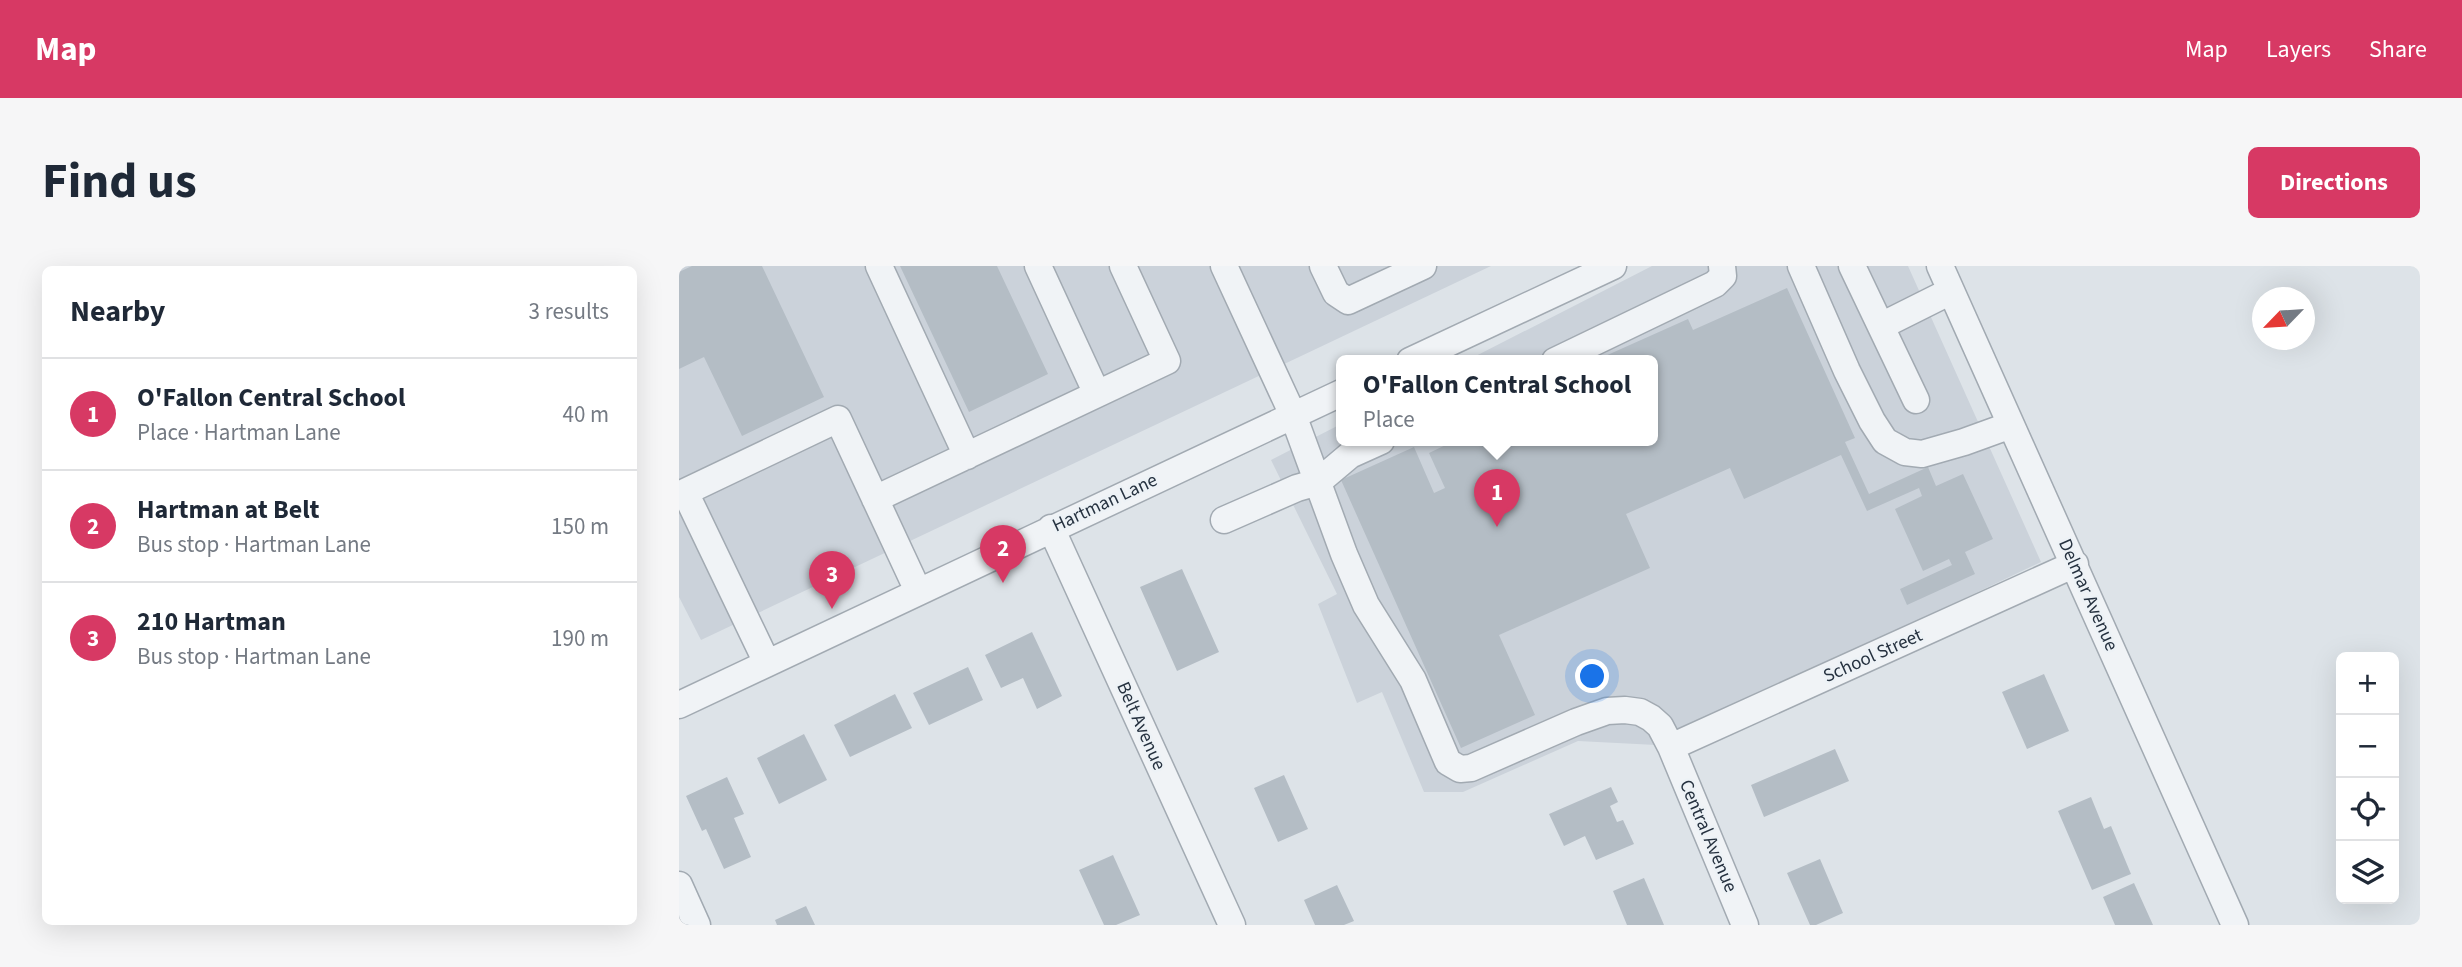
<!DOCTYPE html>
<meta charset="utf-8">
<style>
:root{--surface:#fff;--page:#f6f6f7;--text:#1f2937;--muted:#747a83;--line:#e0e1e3;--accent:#d73964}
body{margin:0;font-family:"Source Sans 3",sans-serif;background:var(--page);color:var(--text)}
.controls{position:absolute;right:21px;bottom:21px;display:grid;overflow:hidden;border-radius:10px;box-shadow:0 7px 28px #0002}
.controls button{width:63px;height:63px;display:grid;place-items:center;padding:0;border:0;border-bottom:2px solid var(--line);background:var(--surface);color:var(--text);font:35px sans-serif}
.compass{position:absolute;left:1573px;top:21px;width:63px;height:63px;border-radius:50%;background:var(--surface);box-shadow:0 7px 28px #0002;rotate:245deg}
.you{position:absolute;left:914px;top:411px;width:24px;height:24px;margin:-18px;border:5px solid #fff;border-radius:50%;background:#1a73e8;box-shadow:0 0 0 10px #1a73e833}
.badge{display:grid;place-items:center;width:46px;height:46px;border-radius:50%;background:var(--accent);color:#fff;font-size:23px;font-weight:700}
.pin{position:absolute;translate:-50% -58px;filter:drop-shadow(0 2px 4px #0008)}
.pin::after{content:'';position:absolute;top:37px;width:24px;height:21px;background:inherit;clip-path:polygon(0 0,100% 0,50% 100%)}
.popup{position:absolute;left:657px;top:89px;width:322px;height:91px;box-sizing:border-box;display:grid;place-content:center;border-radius:10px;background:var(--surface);filter:drop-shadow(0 2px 5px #0005);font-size:23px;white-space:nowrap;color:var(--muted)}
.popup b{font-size:26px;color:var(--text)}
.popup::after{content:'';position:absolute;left:50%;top:100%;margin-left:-14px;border:14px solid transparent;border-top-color:var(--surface)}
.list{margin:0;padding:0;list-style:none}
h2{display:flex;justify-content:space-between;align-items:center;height:91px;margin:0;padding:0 28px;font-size:30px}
h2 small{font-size:23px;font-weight:400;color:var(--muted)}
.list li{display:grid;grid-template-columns:46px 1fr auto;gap:21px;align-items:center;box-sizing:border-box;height:112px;padding:0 28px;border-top:2px solid var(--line)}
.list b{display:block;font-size:26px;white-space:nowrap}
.list p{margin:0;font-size:23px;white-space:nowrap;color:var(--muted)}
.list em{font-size:23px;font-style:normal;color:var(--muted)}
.icon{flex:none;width:38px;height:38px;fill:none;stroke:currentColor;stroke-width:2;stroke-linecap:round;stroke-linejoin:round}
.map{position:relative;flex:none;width:1741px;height:659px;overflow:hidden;border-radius:10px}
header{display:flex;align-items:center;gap:42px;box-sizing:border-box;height:98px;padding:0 35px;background:var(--accent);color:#fff}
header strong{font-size:33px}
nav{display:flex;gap:38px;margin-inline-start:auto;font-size:24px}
.intro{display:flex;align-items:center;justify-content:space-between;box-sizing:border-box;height:168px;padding:0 42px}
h1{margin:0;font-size:49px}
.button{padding:18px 32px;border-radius:10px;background:var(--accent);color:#fff;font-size:24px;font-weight:700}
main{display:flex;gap:42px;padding:0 42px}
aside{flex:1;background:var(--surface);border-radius:10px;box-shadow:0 7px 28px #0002}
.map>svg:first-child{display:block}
.built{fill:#cbd2da}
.building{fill:#b4bdc5}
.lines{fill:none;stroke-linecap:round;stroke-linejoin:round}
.minor-casing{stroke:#a2aab2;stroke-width:29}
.minor{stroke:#f0f3f6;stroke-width:26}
.labels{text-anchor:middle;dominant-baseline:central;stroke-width:5;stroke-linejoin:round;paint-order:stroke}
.street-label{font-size:19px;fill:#263240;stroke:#edf2f6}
</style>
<header>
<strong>Map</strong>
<nav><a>Map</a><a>Layers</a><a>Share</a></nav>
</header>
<div class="intro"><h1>Find us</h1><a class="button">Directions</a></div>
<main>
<aside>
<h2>Nearby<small>3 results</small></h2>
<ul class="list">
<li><span class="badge">1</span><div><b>O'Fallon Central School</b><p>Place · Hartman Lane</p></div><em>40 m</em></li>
<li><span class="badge">2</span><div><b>Hartman at Belt</b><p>Bus stop · Hartman Lane</p></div><em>150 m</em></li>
<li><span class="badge">3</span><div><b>210 Hartman</b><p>Bus stop · Hartman Lane</p></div><em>190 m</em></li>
</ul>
</aside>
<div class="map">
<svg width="1741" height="659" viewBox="0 0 1741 659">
<rect width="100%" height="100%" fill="#dde3e8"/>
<path class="built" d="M0,0H812L22,374L0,331Z
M973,0H1229L1362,296L977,479L899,475L784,526H745L703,426L678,437L639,338L658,328L592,194L662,158V175H974V95H787Z"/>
<path class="building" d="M13,0H83L145,131L63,170L25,91L0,103V6Z
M221,0H318L369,108L290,146Z
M1108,22L1176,172L1166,176L1190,228L1249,201L1257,220L1284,208L1314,273L1286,286L1296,308L1228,339L1221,323L1273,299L1270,293L1244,305L1216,243L1243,230L1240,222L1188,245L1162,189L1065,233L1051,202L947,248L971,302L820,369L856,449L782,482L662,214L735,181L755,227L766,222L750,187L775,175H974V95H915L1009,53L1014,64Z
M503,303L540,386L498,405L461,321Z
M353,366L383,430L358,443L344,412L322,422L306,389Z
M289,401L304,434L250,459L234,427Z
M1365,408L1390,465L1348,483L1323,426Z
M216,428L233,462L171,491L155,459Z
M125,468L148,514L100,538L78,492Z
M1156,483L1170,515L1085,551L1072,519Z
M605,509L629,563L599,576L575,522Z
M48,511L65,548L55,552L72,591L45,603L27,563L23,565L7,530Z
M932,521L939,536L931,540L938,556L944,554L955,578L917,594L906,570L885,580L870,548Z
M1412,531L1425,563L1432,560L1452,608L1413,624L1379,545Z
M434,589L461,649L437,659H425L400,604Z
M1141,593L1164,647L1137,659H1131L1108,607Z
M965,612L985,659H948L934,625Z
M1455,617L1474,659H1436L1424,631Z
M658,619L675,655L665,659H636L625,634Z
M127,640L136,659H98L96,654Z"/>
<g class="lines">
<defs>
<path id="minor" d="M200,0L288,190
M359,0L418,128
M545,0L614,149L665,288L687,339L734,414L769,496L781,503L792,502L897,456L928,445L946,444L961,446L972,452L981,460L992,481L1066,659
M644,0L657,27L669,35L744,0
M1122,0L1168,105L1193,155L1206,175L1226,186L1243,188L1285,176L1332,159
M1173,0L1237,134
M1261,0L1556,659
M1202,60L1272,25
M731,95L934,0
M876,95L1036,18L1044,10L1043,0
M196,233L488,95L444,0
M545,254L618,222L639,216L671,189L702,175
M372,262L553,659
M88,397L6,226L159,153L239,325
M0,439L662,127
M992,481L1396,298
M0,619L18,659"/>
</defs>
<use href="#minor" class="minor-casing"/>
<use href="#minor" class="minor"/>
</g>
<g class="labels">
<g class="street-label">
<text transform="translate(426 237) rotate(-25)">Hartman Lane</text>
<text transform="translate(1409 329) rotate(66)">Delmar Avenue</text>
<text transform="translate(1194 390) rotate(-24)">School Street</text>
<text transform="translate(462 460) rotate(66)">Belt Avenue</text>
<text transform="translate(1029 570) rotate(67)">Central Avenue</text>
</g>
</g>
</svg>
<div class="controls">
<button>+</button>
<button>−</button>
<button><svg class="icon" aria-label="locate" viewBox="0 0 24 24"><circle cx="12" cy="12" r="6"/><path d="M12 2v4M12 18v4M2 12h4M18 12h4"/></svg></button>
<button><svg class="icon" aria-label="layers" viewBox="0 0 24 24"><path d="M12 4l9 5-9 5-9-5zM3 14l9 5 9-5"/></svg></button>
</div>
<svg class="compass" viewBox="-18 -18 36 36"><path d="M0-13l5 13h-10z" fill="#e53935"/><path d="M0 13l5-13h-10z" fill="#747a83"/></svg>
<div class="you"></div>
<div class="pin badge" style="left:818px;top:261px">1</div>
<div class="popup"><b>O'Fallon Central School</b>Place</div>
<div class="pin badge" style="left:324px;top:317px">2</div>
<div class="pin badge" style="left:153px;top:343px">3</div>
</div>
</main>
